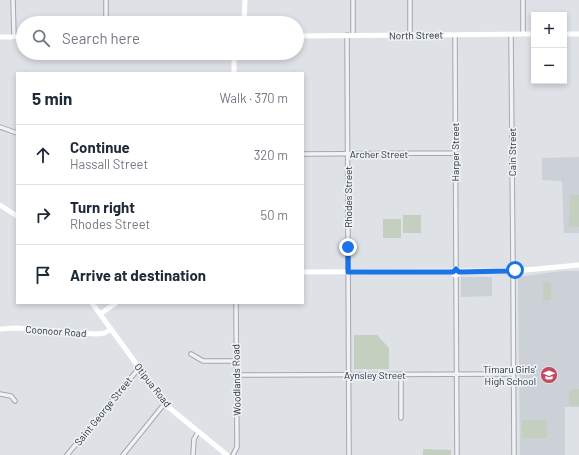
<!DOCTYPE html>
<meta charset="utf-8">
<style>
:root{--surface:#fff;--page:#f2f2f3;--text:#1f2937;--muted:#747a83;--line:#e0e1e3}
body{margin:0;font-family:Barlow,sans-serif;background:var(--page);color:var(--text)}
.controls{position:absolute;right:12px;top:12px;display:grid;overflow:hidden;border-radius:0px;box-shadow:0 2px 6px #0003}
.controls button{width:36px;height:36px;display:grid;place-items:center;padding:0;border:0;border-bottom:1px solid var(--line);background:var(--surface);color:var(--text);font:20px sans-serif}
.stop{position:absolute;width:12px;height:12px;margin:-9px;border:3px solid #1a73e8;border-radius:50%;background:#fff}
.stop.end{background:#1a73e8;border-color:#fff;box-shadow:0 1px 4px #0008}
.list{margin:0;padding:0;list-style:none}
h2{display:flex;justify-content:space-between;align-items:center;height:52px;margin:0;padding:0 16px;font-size:17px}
h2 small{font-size:13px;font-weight:400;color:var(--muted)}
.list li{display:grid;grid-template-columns:26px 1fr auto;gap:12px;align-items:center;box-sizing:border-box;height:60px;padding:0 16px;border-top:1px solid var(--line)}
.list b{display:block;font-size:15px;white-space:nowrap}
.list p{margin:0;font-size:13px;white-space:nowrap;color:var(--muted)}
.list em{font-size:13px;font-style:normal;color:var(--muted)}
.icon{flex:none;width:22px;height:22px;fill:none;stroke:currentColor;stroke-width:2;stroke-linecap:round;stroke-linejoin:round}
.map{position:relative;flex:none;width:579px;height:455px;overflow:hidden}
.search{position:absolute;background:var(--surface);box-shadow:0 2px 6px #0003;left:16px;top:16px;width:288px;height:44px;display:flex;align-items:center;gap:10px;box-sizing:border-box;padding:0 14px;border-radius:22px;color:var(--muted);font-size:15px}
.panel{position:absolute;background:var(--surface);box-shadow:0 2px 6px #0003;left:16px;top:72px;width:288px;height:232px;border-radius:0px}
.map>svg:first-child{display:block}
.built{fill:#ccd0d7}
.green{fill:#c4cfc0}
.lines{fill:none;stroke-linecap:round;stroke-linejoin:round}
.street-casing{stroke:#a4a8af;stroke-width:5.5}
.street{stroke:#f0f2f5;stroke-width:3.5}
.secondary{stroke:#fff;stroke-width:5}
.route{stroke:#1a73e8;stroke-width:5}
.labels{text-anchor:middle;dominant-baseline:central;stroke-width:3.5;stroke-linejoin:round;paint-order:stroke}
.street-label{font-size:10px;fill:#29303b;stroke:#edf0f4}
.poi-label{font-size:10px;fill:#29303b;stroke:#edf0f4;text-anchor:end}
</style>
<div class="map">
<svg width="579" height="455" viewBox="0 0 579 455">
<rect width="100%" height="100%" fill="#dee1e6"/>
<path class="built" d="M579,157V233H564L562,181L542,180V158Z
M561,271H579V407H565V455H520L518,278L519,277Z
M461,277H492V296L461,297Z"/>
<path class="green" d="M570,195H579V227H569Z
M403,215H421V233H403Z
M383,219H401V238H383Z
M543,282H551V300H543Z
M354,335H377L389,348V369H354Z
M571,389H579V406L569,404V391Z
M522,420H547V438H522Z
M423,449L451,450V455H423Z"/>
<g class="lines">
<defs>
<path id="street" d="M13,0L14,37
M106,0V23
M353,0V35
M523,0V34
M347,35L349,455
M410,35V0
M455,35L456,269
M511,35L513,268
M0,127L17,133
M303,154L455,153
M456,275L457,455
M513,275L514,455
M191,354L203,361H236
M401,374V418
M236,375L513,374
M0,394L11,396L15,401
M67,455L139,368
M123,455L165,403
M193,455L194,439L198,432
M233,455L237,447L236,303"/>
</defs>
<use href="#street" class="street-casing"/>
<use href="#street" class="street"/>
<path class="secondary" d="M244,23L245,0
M564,34H579
M297,36L534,34
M0,37H23
M234,73V53
M0,205L17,216
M509 271a3 3 0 1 1 6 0a3 3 0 1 1-6 0Z
M453 272a3 3 0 1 1 6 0a3 3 0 1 1-6 0Z
M459,271H509
M515,271L579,265
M303,272L453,271
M92,303L167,406L227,455
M100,314L116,303
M0,329L17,328L96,334L105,333L111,329"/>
</g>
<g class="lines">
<path class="route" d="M348,247V272H453L456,269L459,272L509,271L513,268L515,270"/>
</g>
<defs>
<symbol id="school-disc" viewBox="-11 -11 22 22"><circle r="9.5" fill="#bf4e62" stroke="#edf0f4"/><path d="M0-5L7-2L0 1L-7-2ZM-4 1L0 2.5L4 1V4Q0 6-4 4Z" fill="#fff"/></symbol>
</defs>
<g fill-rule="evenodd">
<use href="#school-disc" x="539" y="365" width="20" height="20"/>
</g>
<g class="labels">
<g class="street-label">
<text transform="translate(416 35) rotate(-1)">North Street</text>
<text transform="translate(455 152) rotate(-90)">Harper Street</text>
<text transform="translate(512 152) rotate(-90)">Cain Street</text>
<text x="379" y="154">Archer Street</text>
<text transform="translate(348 197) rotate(-90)">Rhodes Street</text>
<text transform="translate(56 331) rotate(4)">Coonoor Road</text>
<text x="375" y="375">Aynsley Street</text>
<text transform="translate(236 380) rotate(-91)">Woodlands Road</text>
<text transform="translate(153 385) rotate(52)">Otipua Road</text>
<text transform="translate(103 411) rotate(-51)">Saint George Street</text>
</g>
<g class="poi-label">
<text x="536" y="369">Timaru Girls'<tspan x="536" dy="12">High School</tspan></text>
</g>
</g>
</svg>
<div class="controls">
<button>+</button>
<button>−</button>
</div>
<div class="stop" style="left:515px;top:270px"></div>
<div class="stop end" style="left:348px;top:247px"></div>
<div class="search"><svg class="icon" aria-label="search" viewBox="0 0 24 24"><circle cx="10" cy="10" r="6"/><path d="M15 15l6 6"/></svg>Search here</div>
<section class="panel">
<h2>5 min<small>Walk · 370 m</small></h2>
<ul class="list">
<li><svg class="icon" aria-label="ahead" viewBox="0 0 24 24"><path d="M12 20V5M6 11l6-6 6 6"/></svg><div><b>Continue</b><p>Hassall Street</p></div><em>320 m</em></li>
<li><svg class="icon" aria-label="right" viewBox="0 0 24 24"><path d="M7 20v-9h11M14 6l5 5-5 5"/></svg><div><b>Turn right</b><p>Rhodes Street</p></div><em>50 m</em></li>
<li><svg class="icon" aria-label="arrive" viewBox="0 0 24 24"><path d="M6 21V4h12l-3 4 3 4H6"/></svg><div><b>Arrive at destination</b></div></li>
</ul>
</section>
</div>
